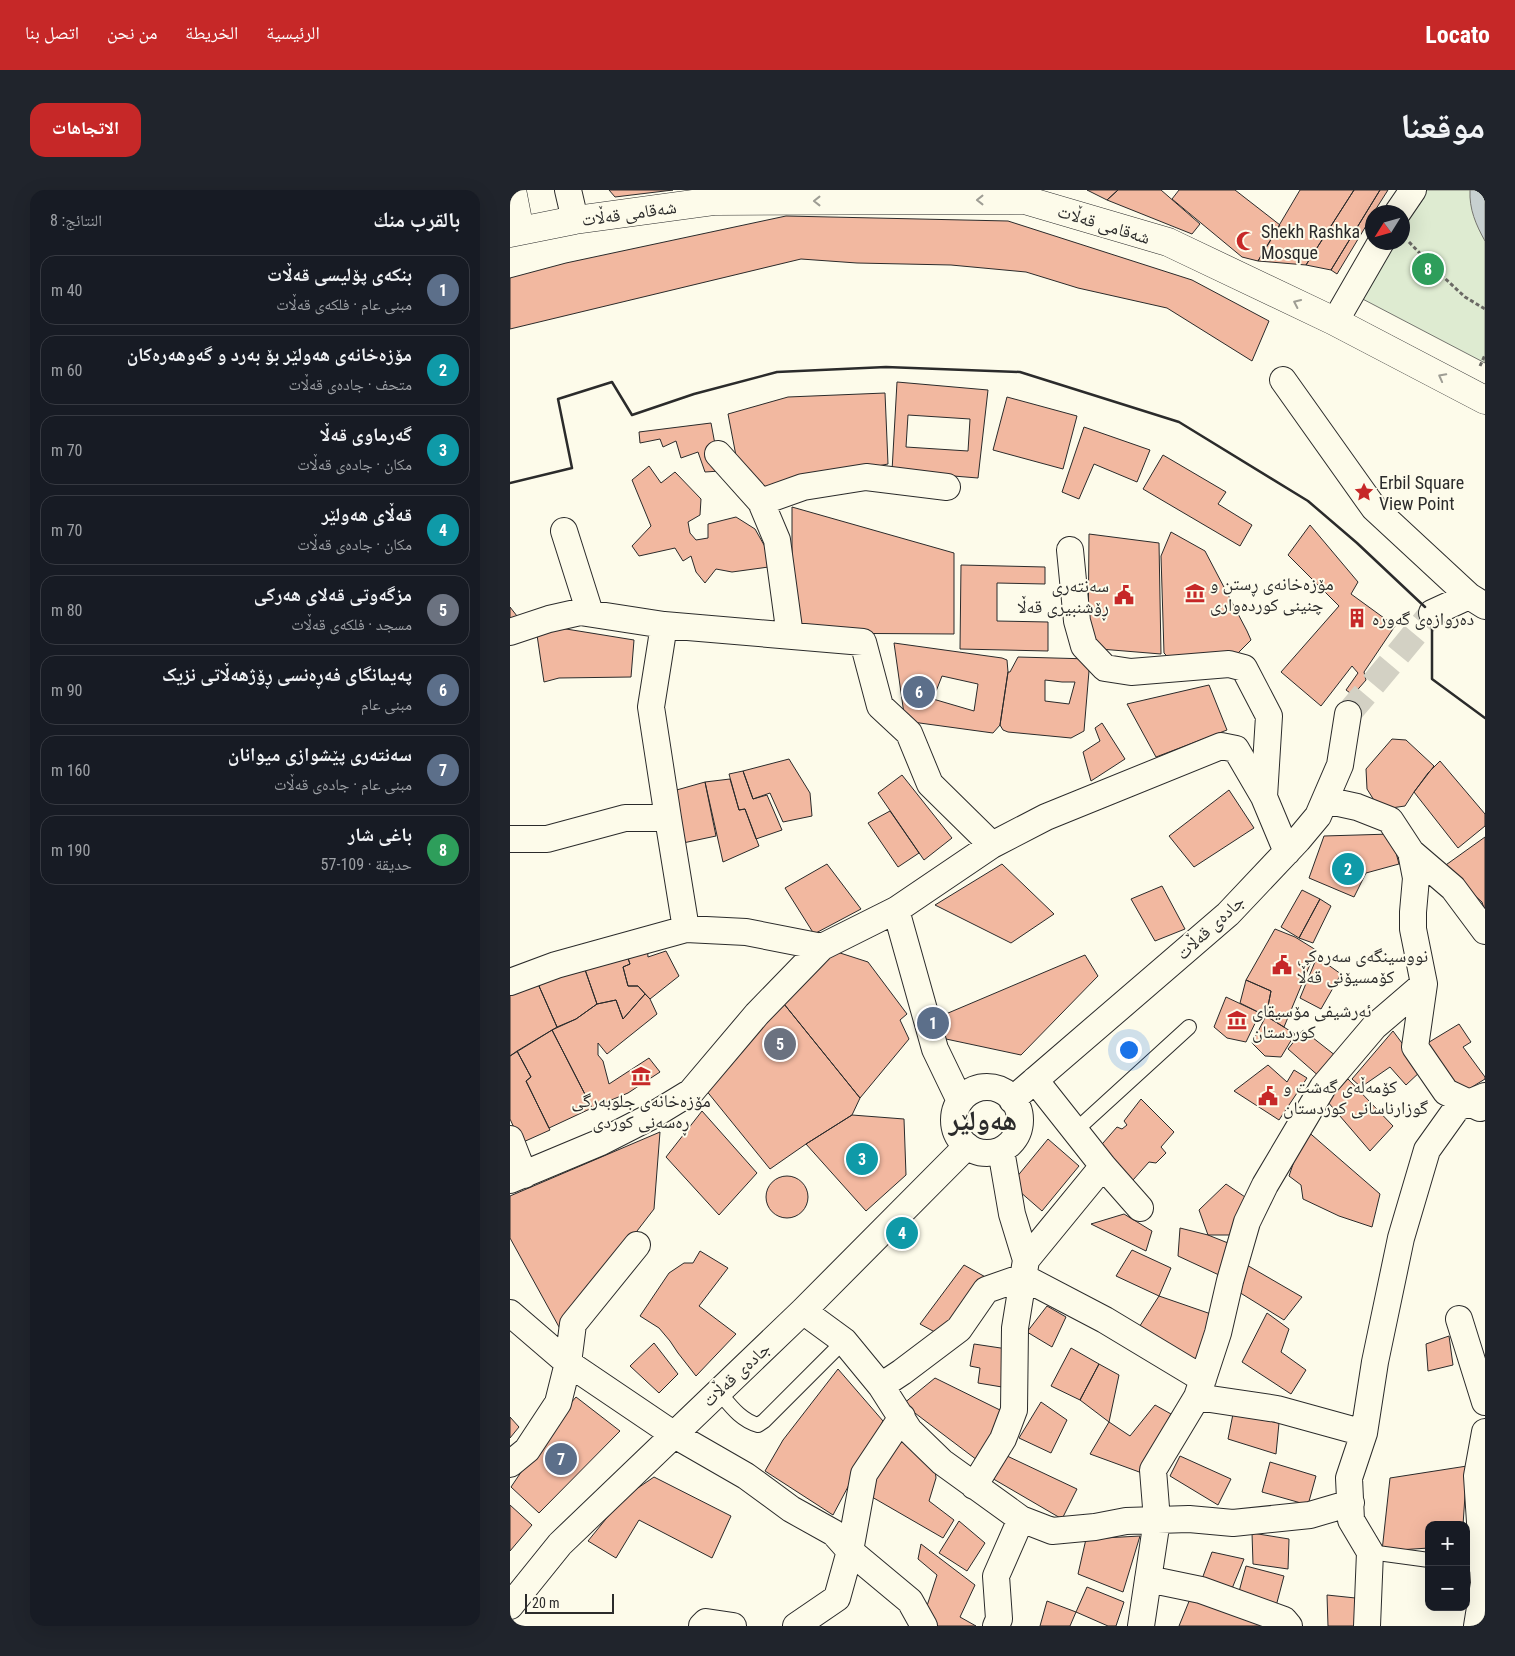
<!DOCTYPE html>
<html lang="ar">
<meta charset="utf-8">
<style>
:root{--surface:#171b24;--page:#20242c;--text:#f1f3f6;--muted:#9ea1a6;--line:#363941;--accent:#c62828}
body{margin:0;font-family:"Roboto Condensed","Noto Naskh Arabic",sans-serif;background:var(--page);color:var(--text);direction:rtl}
.controls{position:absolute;right:15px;bottom:15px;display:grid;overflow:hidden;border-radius:10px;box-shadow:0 5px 20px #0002}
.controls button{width:45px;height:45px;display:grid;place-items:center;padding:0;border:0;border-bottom:1px solid var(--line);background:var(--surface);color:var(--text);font:25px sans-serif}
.compass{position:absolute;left:855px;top:15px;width:45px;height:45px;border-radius:50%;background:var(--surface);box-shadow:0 5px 20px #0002;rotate:233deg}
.scale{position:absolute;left:15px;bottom:12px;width:89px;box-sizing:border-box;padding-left:5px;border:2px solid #2b2b2b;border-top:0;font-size:14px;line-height:18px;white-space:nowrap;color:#2b2b2b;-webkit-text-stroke:4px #fdfbea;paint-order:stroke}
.you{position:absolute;left:618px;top:859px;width:18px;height:18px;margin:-12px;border:4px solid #fff;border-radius:50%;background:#1a73e8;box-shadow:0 0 0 8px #1a73e833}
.badge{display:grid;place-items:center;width:32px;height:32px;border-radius:50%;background:var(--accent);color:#fff;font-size:16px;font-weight:700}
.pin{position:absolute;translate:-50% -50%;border:2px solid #fff;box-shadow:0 1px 5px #0006}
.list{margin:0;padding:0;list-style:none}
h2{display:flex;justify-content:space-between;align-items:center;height:65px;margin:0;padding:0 20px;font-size:21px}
h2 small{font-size:16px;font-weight:400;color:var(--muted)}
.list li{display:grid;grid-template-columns:32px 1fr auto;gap:15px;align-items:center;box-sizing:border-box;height:70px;margin:0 10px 10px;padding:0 10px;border:1px solid var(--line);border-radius:15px}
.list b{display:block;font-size:19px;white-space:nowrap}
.list p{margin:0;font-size:16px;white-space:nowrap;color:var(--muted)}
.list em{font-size:16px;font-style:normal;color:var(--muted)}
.map{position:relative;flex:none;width:975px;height:1436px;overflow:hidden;direction:ltr;border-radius:15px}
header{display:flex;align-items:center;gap:30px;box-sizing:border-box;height:70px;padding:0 25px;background:var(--accent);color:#fff}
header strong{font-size:24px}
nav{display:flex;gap:28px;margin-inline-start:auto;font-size:18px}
.intro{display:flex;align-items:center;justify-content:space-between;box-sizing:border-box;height:120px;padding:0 30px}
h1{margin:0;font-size:35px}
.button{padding:12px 22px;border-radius:15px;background:var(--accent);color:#fff;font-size:18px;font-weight:700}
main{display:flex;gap:30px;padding:0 30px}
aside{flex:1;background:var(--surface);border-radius:15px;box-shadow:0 5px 20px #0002}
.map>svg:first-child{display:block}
.green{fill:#deebd1;stroke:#74746e}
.water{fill:#c7d0d0;stroke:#74746e}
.building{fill:#f2b8a0;stroke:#2b2b2b;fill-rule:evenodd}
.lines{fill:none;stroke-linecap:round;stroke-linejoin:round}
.street-tunnel{stroke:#d3d1c4;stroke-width:26;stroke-dasharray:26 13;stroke-linecap:butt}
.lane-casing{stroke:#2b2b2b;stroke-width:16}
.street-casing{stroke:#2b2b2b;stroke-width:28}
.secondary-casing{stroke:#2b2b2b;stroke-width:29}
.path{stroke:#6a6964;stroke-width:3;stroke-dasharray:4 2.5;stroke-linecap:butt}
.lane{stroke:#fdfbea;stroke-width:14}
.street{stroke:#fdfbea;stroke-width:26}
.secondary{stroke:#fdfbea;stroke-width:28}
.wall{stroke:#2b2b2b;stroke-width:2.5}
.oneway{stroke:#9e9d94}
.labels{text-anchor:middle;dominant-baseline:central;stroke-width:4;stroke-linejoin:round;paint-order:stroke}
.street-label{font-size:18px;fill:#2b2b2b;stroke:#fdfbea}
.poi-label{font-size:18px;fill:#2b2b2b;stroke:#fdfbea;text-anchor:start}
.town-label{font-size:28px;font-weight:bold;fill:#2b2b2b;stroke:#fdfbea}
</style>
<header>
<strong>Locato</strong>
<nav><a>الرئيسية</a><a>الخريطة</a><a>من نحن</a><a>اتصل بنا</a></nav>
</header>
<div class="intro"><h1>موقعنا</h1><a class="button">الاتجاهات</a></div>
<main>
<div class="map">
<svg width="975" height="1436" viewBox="0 0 975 1436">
<rect width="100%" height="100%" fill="#fdfbea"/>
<path class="green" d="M911,0H975V173L845,105L878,53L892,52L893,31Z"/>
<path class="water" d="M960,0H975V51C966,35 959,19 960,0Z"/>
<path class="building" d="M99,0H163L105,7Z
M577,0H608L597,10Z
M608,0H651L690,34L682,44L597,10Z
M669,0H725L770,35L748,71L732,67L662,9Z
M790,0H844L796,75L748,71Z
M844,0H870L821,80L796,75Z
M870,0H878L864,22H862V26L827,84L821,80Z
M276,26L498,31L682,90L759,131L742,171L657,118L568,98L516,82L441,75L347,73L291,69L0,139V88L56,73Z
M387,192L478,200L468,288L382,281ZM398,225L460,229L458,261L396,257Z
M375,203L378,274L254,298L227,271L218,224L278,207Z
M497,207L567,226L553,279L483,260Z
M201,233L210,281L195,282L188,262L171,268L166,251L153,257L150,249L130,253L129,242Z
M574,237L640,260L627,292L584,274L569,309L552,302Z
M653,265L716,302L708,314L742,335L730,356L633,299Z
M139,276L151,293L165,282L191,309L190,325L178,332L180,343L186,350L198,348V334L226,327L245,339L266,376L222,382L206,379L195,393L186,382L181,366L173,371L165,358L129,366L122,356L141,336L122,290Z
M282,317L444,363V444L282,443Z
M800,335L848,392L841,404L885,436L854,482L856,490L843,505L836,500L848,483L842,476L811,516L771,482L829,416L778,365Z
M661,342L695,361L737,441L741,450L726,465L663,472L654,463L651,366Z
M579,344L649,353L651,464L578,458Z
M451,375L535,377V394L487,393V431L538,432V461L450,459Z
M0,417L7,426L0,429Z
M50,438L124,450L121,487L49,488L34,492L27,445Z
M384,453L492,468L497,470L498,482L490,535L483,543L395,531ZM432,486L468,494L464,521L423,509Z
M508,467L580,469L574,541L561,548L498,542L493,540L490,535L498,482H500ZM535,490L552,492H565L559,514L535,511Z
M699,495L717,540L646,567L617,514Z
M592,533L615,569L581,591L573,562L590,551L585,538Z
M882,549L896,550L924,576L904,602L895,616L881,618L867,615L857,599L856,579Z
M279,569L300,603L302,626L273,632L260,603L243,609L233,581Z
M930,571L975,624V636L948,658L904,602L918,583Z
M233,581L243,609L257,605L272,640L246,649L235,619L229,620L219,584Z
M392,585L442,648L414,670L368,603Z
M220,589L229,620L235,619L249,656L213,672L195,592Z
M195,592L206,646L173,653L163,601Z
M719,600L744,638L684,677L659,646Z
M380,621L409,663L388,677L358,633Z
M881,644L889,674L856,683L844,707L799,688L814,646Z
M975,647V722L972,712L933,677Z
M317,674L351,719L304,744L275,698Z
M492,674L544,724L501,753L425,715Z
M652,696L675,739L645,751L621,709Z
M792,700L810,709L789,748L771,737Z
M810,709L821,716L803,753L789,748Z
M765,739L785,747L806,760L774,837L756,826L761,801L736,790Z
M137,755L138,767L156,761L169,786L140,809L128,796H118L113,777L120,774L115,760Z
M115,760L120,774L113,777L118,796H128L135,804L113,829L106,810L87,814L72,771Z
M327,762L358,772L397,824L390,830L399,849L350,908L270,809Z
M575,765L588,786L511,865L436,849L424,829Z
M807,767L831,784L811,819L790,808Z
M72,771L87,814L66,829L47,837L25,787Z
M25,787L47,837L0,866V797Z
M736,790L761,801L756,826L730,813Z
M135,804L140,809L147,824L97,864L88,853V865L93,871L99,894L139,868L150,882L118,903L82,918L42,840L66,829L87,814L106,810L113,829Z
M716,807L750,823L736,852L717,848L704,837Z
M270,809L350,908L342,925L296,954L260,979L195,899Z
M756,826L785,844L771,867L755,866L742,853Z
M949,834L961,852L953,857L975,887V889L949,905L911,857Z
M42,840L82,918L39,938L16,891L21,887L7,861Z
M793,840L826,866L811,888L778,859Z
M883,841L912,880L896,895L880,877L851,897L842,889Z
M7,861L21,887L16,891L40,940L11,953L0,929V866Z
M758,875L777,892L784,880L797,888L769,930L724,901Z
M838,889L883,936L860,961L817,911Z
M631,909L664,942L651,957L656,963L646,973L639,972L623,990L586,961L607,937L612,939L617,935L614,931Z
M192,921L247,983L209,1025L156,967Z
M342,925L394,929L396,985L356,1021L296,954Z
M795,939L870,1004L862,1037L829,1026L793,1009L791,995L779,986Z
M150,942L144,1019L59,1129L54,1146L0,1048V1006Z
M538,949L569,976L532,1021L501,994Z
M256 1007a21 21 0 1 1 42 0a21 21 0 1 1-42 0Z
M716,994L738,1009L722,1045H698L689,1020Z
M614,1024L642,1041L636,1061L581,1034Z
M670,1038L698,1045L723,1055L709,1085L668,1066Z
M622,1060L661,1078L649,1106L606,1086Z
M190,1061L218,1078L189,1116L226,1144L186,1186L168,1163L160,1151L149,1138L130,1126L159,1083L174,1073H183Z
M735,1074L792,1107L774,1130L724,1099Z
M454,1075L479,1089L434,1147L410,1134Z
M649,1106L701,1124L684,1180L626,1142Z
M537,1116L556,1127L542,1157L517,1142Z
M757,1123L779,1139L771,1162L796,1180L781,1204L732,1172Z
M939,1146L943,1175L918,1181L916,1154Z
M144,1153L168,1184L149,1203L120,1176Z
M464,1154L504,1160L498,1198L468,1193L470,1178L460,1176Z
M561,1158L589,1174L570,1210L541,1196Z
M589,1174L609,1185L599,1232L570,1210Z
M328,1179L373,1231L323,1325L255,1281L273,1250Z
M425,1188L492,1221L471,1273L393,1214Z
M66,1207L110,1241L29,1323L1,1297L47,1229Z
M531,1212L557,1230L541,1263L509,1248Z
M645,1215L661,1224L632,1283L580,1264L599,1232L620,1246Z
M723,1224L769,1233L766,1264L718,1249Z
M0,1227L9,1237L0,1248Z
M389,1248L425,1279L426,1288L419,1311L444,1330L433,1348L362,1307L365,1282Z
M495,1265L567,1299L552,1329L480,1287Z
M670,1266L721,1289L708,1315L660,1286Z
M760,1272L806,1286L798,1315L752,1302Z
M957,1276L953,1335H919V1358L872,1361L880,1288Z
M144,1287L221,1326L202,1368L129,1330L106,1368L78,1351L113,1308Z
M0,1315L22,1335L0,1361Z
M449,1331L475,1353L457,1381L429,1363Z
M742,1343L779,1349L778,1379L743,1374Z
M630,1346L613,1402L568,1384L576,1349Z
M411,1354L465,1395L450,1427L466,1436H417L415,1422L427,1385L408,1369Z
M702,1362L734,1369L721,1401L692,1389Z
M736,1376L774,1386L765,1420L727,1409Z
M577,1397L614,1412L606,1436H598L566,1422Z
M682,1404L767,1436H669Z
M817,1405L855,1409L851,1436H818Z
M537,1411L566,1422L560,1436H530Z"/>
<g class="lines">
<path class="street-tunnel" d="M838,524L880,474L922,423"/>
<defs>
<path id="lane" d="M565,941L679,837
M208,1201C220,1215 230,1230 248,1235L254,1231L334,1151
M860,1362L919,1370
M956,1374L974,1376"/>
<path id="street" d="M58,0L65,30
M888,22L903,0
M830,123L871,52
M773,190L864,318L959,406
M208,264L251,312L267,350L280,446
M251,312L293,297L356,287L437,297
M54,341L80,423
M560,360L567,431L574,456L595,478L621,482L719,474L734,478L759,526L754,607
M922,423L959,406L975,416
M154,435L141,517L158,628
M0,442L39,429L70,422L154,435L353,452L370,516L399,543L420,594L482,655
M815,610L847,617L880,630L901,662L906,688L903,722V739L914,794L905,857L936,902L970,918
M0,649H37L115,628H158L176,739L236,742L312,757L386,720L482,655L536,627L711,556L726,559L754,607L777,662
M901,662L943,698L975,741
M386,720L425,859L450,911
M0,792L46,775L176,739
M525,890L593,976L630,1018
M444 930a33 33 0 1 1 66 0a33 33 0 1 1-66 0Z
M502,910L718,724L788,650L808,626L830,575L838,524
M0,949L14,985
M0,990L91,952L140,927L181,902L247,824L312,757
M516,1070L593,976
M293,1121L334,1151L371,1196L399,1240L432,1272L511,1329L542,1341L585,1337L616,1331L679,1329L723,1333L800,1325L841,1313
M0,1123L58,1173L163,1244L236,1286L281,1319L324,1343L340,1361L327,1408L286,1436
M949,1129L975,1212
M371,1196L392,1182L449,1139L476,1100L513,1087L595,1130L693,1189
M687,1207L767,1219L854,1243
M392,1227L354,1284L340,1361L400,1411L414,1436
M0,1274L17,1260L48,1213L58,1173L63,1134L127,1055
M464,1296L493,1249L504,1220L505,1138L516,1070L502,1024L491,960
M638,1389L691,1400L774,1430L779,1436
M0,1416L50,1354L293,1121L457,956
M192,1436L196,1432L223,1436
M486,1436L489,1429L486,1386L511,1329
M631,1436L647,1330L643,1280L687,1207L708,1143L720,1091L737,1032L755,995L813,897L864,837L914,794
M857,1436L860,1362L841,1330L839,1288L854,1243L865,1172L891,1048L917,960L947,918L975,906
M967,1436L974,1393L967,1286L975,1242"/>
<path id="secondary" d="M2,0L10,41
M0,43L65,30L205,11L515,10L658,52L824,131L975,210"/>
</defs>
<use href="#lane" class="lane-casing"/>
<use href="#street" class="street-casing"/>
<use href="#secondary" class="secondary-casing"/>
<path class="path" d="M899,52L928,82L955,107L975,119
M970,176L975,165"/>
<use href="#lane" class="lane"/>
<use href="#street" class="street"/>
<use href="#secondary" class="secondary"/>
<path class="wall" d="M0,293L62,278L48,209L102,192L122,225L184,204L267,182L376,177L510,182L669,232L798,311L847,353L915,417
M922,432V489L975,528"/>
</g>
<defs><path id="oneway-chevron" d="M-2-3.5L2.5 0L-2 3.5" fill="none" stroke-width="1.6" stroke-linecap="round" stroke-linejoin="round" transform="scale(1.25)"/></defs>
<g class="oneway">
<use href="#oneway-chevron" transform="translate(470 10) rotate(180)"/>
<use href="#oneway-chevron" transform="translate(307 11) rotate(180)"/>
<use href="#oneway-chevron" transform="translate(787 113) rotate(-155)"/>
<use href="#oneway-chevron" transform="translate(932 187) rotate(-152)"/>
</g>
<defs>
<symbol id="mosque-bare" viewBox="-9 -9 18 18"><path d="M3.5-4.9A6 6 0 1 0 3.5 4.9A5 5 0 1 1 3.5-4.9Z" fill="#c62828" stroke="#fdfbea" stroke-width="2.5" paint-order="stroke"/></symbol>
<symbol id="sight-bare" viewBox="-9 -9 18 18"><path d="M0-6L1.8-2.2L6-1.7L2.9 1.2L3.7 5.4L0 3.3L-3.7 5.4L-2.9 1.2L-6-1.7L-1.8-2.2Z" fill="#c62828" stroke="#fdfbea" stroke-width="2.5" paint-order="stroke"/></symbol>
<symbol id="museum-bare" viewBox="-9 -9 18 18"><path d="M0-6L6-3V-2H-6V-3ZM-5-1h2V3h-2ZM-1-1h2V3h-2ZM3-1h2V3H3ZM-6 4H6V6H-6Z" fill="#c62828" stroke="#fdfbea" stroke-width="2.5" paint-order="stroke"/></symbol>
<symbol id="civic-bare" viewBox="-9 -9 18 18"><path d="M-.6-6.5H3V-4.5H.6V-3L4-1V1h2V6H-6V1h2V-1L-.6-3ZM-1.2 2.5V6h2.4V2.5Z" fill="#c62828" stroke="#fdfbea" stroke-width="2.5" paint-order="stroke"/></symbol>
<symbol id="building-bare" viewBox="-9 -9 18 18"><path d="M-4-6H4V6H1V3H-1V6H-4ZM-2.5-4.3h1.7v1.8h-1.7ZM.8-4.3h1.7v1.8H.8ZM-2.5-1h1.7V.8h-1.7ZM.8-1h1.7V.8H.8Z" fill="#c62828" stroke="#fdfbea" stroke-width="2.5" paint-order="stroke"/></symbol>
</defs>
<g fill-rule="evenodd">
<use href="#mosque-bare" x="722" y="37" width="28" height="28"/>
<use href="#sight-bare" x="840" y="288" width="28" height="28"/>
<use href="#museum-bare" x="671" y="389" width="28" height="28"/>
<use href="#civic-bare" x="600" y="391" width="28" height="28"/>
<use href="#building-bare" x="833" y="414" width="28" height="28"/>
<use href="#civic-bare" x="758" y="761" width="28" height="28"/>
<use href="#museum-bare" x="713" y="816" width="28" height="28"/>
<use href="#museum-bare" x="117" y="872" width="28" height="28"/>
<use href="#civic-bare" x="744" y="892" width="28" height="28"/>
</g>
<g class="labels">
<g class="street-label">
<text transform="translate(119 23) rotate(-8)">شەقامی قەڵات</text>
<text transform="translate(594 34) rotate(17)">شەقامی قەڵات</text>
<text transform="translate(700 737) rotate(-43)">جادەی قەڵات</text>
<text transform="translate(226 1184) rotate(-43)">جادەی قەڵات</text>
</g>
<g class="poi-label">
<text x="751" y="41">Shekh Rashka<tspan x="751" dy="21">Mosque</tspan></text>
<text x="869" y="292">Erbil Square<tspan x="869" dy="21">View Point</tspan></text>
<text x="700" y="393">مۆزەخانەی ڕستن و<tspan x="700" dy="21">چنینی کوردەواری</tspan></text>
<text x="599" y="395" text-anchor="end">سەنتەری<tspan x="599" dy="21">ڕۆشنبیری قەڵا</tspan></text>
<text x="862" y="428">دەروازەی گەورە</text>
<text x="787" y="765">نووسینگەی سەرەکی<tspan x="787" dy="21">کۆمسیۆنی قەڵا</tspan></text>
<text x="742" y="820">ئەرشیفی مۆسیقای<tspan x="742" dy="21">کوردستان</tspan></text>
<text x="773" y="896">کۆمەڵەی گەشت و<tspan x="773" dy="21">گوزارناسانی کوردستان</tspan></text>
<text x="131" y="910" text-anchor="middle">مۆزەخانەی جلوبەرگی<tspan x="131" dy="21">ڕەسەنی کوردی</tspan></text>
</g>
<g class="town-label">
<text x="473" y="930">ھەولێر</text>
</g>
</g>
</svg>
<div class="controls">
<button>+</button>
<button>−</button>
</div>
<svg class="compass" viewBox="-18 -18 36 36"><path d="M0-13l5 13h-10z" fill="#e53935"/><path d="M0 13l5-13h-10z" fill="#9ea1a6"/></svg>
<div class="scale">20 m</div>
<div class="you"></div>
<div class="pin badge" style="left:423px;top:833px;background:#5c6f8a">1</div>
<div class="pin badge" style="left:838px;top:679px;background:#0f9aa8">2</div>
<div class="pin badge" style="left:352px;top:969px;background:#0f9aa8">3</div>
<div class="pin badge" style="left:392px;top:1043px;background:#0f9aa8">4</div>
<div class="pin badge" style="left:270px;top:854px;background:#6b7280">5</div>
<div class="pin badge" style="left:409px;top:502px;background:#5c6f8a">6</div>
<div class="pin badge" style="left:51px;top:1269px;background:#5c6f8a">7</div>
<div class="pin badge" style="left:918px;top:79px;background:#2e9e5b">8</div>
</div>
<aside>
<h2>بالقرب منك<small>النتائج: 8</small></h2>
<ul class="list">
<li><span class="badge" style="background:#5c6f8a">1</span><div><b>بنکەی پۆلیسی قەڵات</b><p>مبنى عام · فلکەی قەڵات</p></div><em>40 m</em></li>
<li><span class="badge" style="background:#0f9aa8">2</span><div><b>مۆزەخانەی هەولێر بۆ بەرد و گەوهەرەکان</b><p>متحف · جادەی قەڵات</p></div><em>60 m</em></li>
<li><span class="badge" style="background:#0f9aa8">3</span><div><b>گەرماوی قەڵا</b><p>مكان · جادەی قەڵات</p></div><em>70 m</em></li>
<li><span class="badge" style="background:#0f9aa8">4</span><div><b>قەڵای هەولێر</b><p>مكان · جادەی قەڵات</p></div><em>70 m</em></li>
<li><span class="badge" style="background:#6b7280">5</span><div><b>مزگەوتی قەلای هەرکی</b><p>مسجد · فلکەی قەڵات</p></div><em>80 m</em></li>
<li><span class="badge" style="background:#5c6f8a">6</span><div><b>پەیمانگای فەڕەنسی ڕۆژهەڵاتی نزیک</b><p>مبنى عام</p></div><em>90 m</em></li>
<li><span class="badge" style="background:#5c6f8a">7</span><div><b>سەنتەری پێشوازی میوانان</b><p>مبنى عام · جادەی قەڵات</p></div><em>160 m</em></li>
<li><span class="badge" style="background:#2e9e5b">8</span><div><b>باغی شار</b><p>حديقة · 109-57</p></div><em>190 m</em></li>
</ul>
</aside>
</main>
